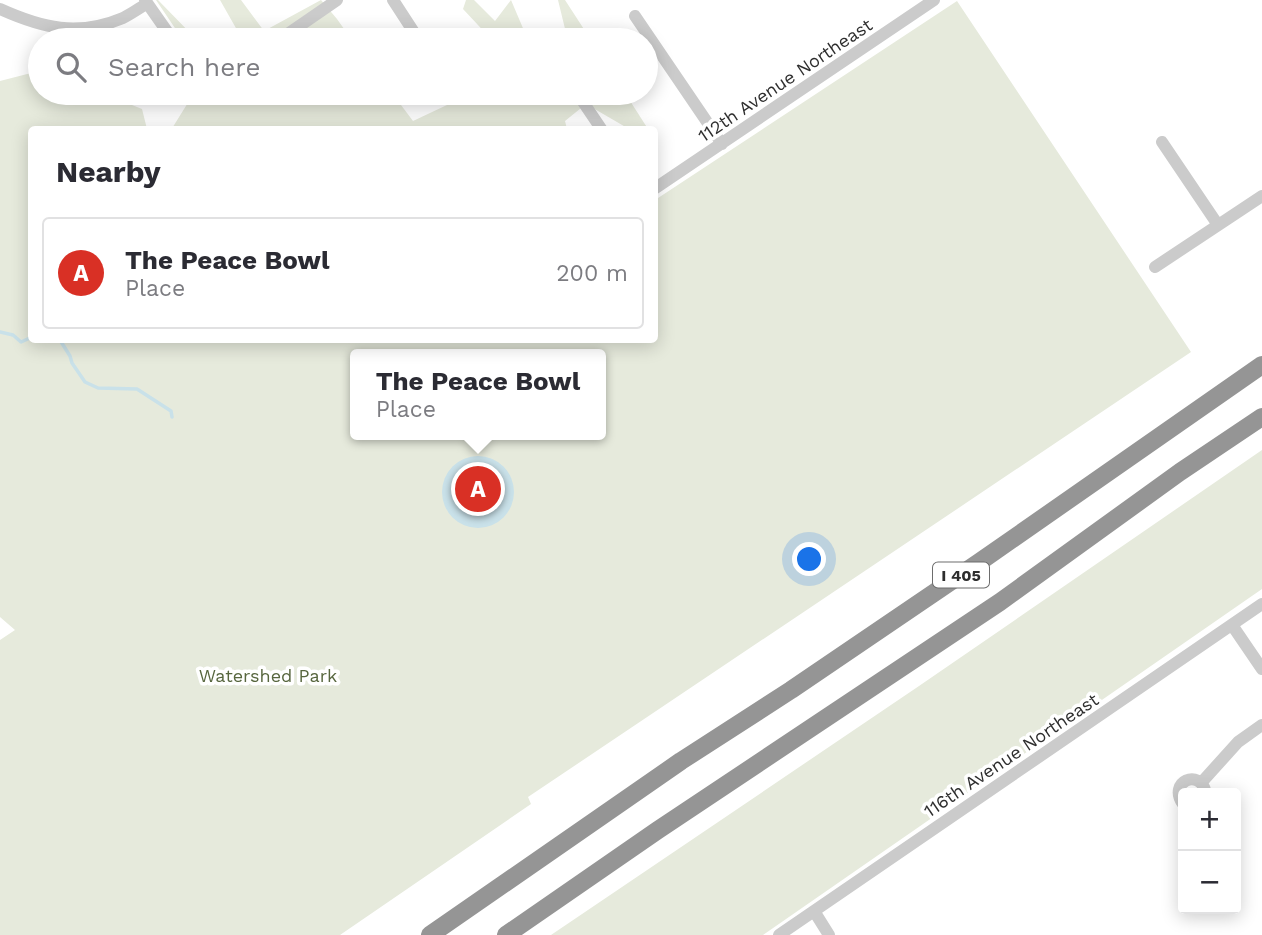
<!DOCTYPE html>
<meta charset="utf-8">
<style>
:root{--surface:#fff;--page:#f7f7f7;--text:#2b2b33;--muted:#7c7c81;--line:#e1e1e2;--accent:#d93025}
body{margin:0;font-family:"Work Sans",sans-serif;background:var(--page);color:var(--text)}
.controls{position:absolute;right:21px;bottom:21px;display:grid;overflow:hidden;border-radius:7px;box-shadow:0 4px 18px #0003}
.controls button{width:63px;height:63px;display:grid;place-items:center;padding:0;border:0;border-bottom:2px solid var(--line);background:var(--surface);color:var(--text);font:35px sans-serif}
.you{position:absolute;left:810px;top:560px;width:24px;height:24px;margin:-18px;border:5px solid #fff;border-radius:50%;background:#1a73e8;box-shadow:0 0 0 10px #1a73e833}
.badge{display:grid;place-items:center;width:46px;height:46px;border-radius:50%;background:var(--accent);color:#fff;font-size:23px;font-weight:700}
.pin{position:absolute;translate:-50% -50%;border:4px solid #fff;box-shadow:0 2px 7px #0006}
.popup{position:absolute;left:350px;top:349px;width:256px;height:91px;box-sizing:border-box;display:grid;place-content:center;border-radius:7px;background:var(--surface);filter:drop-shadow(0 2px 5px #0005);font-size:23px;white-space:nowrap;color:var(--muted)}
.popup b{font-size:26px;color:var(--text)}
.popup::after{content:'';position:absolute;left:50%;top:100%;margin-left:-14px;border:14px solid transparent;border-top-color:var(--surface)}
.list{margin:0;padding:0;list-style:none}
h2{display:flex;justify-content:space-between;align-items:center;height:91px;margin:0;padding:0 28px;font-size:30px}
h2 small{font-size:23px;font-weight:400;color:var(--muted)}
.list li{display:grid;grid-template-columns:46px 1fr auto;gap:21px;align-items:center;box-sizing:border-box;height:112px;margin:0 14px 14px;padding:0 14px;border:2px solid var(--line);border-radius:7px}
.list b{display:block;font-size:26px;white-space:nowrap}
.list p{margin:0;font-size:23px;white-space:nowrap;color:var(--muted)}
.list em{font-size:23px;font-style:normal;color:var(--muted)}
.icon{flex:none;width:38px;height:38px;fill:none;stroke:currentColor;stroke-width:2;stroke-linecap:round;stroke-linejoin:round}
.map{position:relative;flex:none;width:1262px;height:935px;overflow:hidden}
.search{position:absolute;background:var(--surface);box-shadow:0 4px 18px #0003;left:28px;top:28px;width:630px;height:77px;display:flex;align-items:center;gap:18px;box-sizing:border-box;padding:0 24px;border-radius:38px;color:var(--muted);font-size:26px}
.panel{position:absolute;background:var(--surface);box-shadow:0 4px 18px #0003;left:28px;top:126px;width:630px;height:217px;border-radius:7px}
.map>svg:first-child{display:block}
.green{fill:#e6eadc;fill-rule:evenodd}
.water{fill:#c9e1e9}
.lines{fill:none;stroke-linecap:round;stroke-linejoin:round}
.stream{stroke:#c9e1e9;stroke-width:3.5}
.minor{stroke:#cbcbcb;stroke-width:12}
.highway{stroke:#959595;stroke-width:18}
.labels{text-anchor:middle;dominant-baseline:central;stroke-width:7;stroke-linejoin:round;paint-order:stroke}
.shield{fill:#fff;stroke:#6d6d6d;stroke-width:2}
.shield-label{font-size:16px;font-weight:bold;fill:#2e2e2e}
.street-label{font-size:18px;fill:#2e2e2e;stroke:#fff}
.park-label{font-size:18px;fill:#57663e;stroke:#fff}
</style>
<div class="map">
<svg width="1262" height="935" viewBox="0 0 1262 935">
<rect width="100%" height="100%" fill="#fff"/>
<path class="green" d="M156,0H158L197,40H183Z
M220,0H241L264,31L321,0L337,19L352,40H238L241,37Z
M466,0H474L495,21L511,0L528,40H492L463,9Z
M558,0H565L591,40H559L567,37Z
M957,1L1191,352L528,797L531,804L340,935H0V640L15,630L0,617V81L35,72L40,73V93H102L142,109L147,129L32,130V340H654L655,200ZM356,354H600V435H356Z
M194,93H392L413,121L447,105L443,93H497L503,97L511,93H625L648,129H629L586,104L565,121L567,129L481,130L451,126L449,130H171Z
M1262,450V589L763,935H551L919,686Z"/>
<path class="water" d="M442 492a36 36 0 1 1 72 0a36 36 0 1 1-72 0Z"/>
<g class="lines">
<path class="stream" d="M0,332L13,335L21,342L32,337
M60,340L70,356L72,363L85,382L98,388L137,389L171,411L172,417"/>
<path class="minor" d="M145,0L173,40
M393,0L419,40
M0,9C42,28 78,37 123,18C131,14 139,8 147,4
M635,16L722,144
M279,40L337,0
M577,93L602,130
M1162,142L1218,225
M654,189L934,0
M1155,267L1262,196
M1232,625L1262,669
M1201,783L1238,742L1262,725
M1183,804C1167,782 1200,767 1206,793
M814,911L829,935
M779,935L1262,604"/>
<path class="highway" d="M430,935L681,761L791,690L978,563L1262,365
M506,935L658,830L1000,602L1180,472L1262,417"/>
</g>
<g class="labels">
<rect class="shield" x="933" y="562.5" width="56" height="25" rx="5"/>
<g class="shield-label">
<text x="961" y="575">I 405</text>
</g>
<g class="street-label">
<text transform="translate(785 80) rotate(-34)">112th Avenue Northeast</text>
<text transform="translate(1011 755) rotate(-34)">116th Avenue Northeast</text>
</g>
<g class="park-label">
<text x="268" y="675">Watershed Park</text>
</g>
</g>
</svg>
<div class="controls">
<button>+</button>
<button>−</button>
</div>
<div class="you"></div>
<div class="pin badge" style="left:478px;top:489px">A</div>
<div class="popup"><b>The Peace Bowl</b>Place</div>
<div class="search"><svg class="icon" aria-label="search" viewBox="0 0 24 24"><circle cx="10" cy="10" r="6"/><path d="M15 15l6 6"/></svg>Search here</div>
<section class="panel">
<h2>Nearby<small></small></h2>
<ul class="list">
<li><span class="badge">A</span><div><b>The Peace Bowl</b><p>Place</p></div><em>200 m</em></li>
</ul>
</section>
</div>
